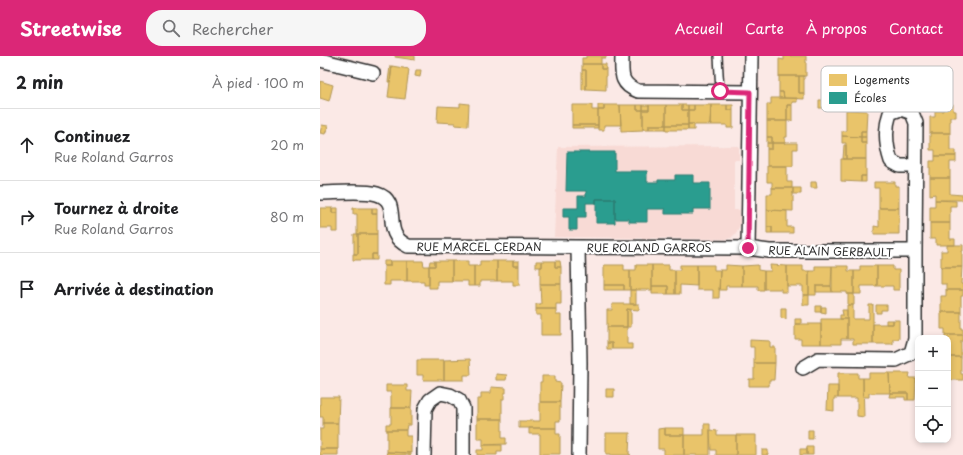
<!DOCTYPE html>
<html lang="fr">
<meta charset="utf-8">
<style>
:root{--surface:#fff;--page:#f6f6f6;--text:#202124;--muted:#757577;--line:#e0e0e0;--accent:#db2777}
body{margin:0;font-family:"Playpen Sans",sans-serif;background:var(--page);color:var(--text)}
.controls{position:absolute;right:12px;bottom:12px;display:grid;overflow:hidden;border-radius:8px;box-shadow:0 2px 6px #0003}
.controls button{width:36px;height:36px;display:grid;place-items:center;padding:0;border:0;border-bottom:1px solid var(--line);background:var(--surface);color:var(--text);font:20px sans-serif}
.stop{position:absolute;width:12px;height:12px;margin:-9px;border:3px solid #db2777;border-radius:50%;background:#fff}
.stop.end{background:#db2777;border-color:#fff;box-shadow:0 1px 4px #0008}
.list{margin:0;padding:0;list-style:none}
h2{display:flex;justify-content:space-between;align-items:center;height:52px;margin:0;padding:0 16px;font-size:17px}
h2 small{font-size:13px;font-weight:400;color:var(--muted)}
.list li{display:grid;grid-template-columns:26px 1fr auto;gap:12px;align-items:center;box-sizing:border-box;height:72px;padding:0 16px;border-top:1px solid var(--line)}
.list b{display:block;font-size:15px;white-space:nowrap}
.list p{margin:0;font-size:13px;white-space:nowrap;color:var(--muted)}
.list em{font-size:13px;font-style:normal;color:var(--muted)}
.icon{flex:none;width:22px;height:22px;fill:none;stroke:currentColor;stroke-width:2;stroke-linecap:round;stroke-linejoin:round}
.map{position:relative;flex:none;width:643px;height:399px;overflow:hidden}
header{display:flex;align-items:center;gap:24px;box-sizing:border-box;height:56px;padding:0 20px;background:var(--accent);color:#fff}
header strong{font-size:19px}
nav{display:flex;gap:22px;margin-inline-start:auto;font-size:14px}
.search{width:280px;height:36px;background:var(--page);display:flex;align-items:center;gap:10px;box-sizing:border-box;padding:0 14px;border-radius:16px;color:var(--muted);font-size:15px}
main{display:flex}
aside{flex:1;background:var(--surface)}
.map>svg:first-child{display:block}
.built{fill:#f8dad5}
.homes{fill:#e9c46a;stroke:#b09657}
.schools{fill:#2a9d8f;stroke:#2a7b71}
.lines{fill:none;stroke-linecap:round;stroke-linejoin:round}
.service-casing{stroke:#2b2b2b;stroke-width:10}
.minor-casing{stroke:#2b2b2b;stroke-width:16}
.service{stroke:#fff;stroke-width:7}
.minor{stroke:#fff;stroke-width:13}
.route{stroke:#db2777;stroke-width:5}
.labels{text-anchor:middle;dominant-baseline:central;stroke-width:4;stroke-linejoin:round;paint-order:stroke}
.street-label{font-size:11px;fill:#2b2b2b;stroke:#fff}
.key{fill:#fff;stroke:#bfbfbf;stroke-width:1}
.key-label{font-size:11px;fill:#2b2b2b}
</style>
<header>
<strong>Streetwise</strong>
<div class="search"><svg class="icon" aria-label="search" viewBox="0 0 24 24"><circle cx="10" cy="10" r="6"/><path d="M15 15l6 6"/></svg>Rechercher</div>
<nav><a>Accueil</a><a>Carte</a><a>À propos</a><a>Contact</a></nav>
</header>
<main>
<aside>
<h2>2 min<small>À pied · 100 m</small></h2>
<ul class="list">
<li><svg class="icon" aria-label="ahead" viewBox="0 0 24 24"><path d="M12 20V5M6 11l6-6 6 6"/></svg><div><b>Continuez</b><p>Rue Roland Garros</p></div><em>20 m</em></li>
<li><svg class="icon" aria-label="right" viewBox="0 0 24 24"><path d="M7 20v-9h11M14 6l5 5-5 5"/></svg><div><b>Tournez à droite</b><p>Rue Roland Garros</p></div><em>80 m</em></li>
<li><svg class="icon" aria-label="arrive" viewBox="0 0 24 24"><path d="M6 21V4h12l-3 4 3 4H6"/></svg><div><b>Arrivée à destination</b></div></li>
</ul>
</aside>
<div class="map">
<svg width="643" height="399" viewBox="0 0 643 399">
<rect width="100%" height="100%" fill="#fbe9e6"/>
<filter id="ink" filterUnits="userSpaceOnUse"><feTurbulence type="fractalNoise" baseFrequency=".025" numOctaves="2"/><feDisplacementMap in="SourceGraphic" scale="8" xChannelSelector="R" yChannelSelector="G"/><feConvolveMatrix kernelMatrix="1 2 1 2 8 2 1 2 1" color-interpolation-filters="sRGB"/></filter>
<g filter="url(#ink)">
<path class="built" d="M419,90V104H414V154H420V169L416,177L411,182L406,183L234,181L238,91Z"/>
<path class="homes" d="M75,0H95V4L75,1Z
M266,0H286V2H281V8H262V2H266Z
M464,0H486V20H459V3L464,4Z
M262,8H281V13H286V34L266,33V14H262Z
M281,8H286V13H281Z
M70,10H72L70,26H68Z
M72,10L89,13L85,43L68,41Z
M96,14H101L100,21L95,20Z
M262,14H266V33L262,34Z
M459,20H479V37H484V43L464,42L463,36H459Z
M479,20H484V37H479Z
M0,25L13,29L9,45L0,42Z
M459,36H463L464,42H459Z
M451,42H477V46H472V49H467V65H447V48H451Z
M499,44H511L510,52H499Z
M140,47L149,48L148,70L135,69V67L117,66L118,50L140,51Z
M623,48H633V55H636V61H630V77H610V61H615V55H623Z
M252,49H272V54H278V69H252Z
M278,49H284V54H278Z
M284,49H300L301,69H284V74H278V54H284Z
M300,49H317V54H323V74L301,75Z
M317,49H323V54H317Z
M323,49H329V54H323Z
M329,49H346V69H329V73H323V54H329Z
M346,49H362V54H368V69H346Z
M362,49H368V54H362Z
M368,49H374V54H368Z
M374,49H391L390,69H374V68H368V54H374Z
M391,49H407V54H413V72H407V69H390Z
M407,49H413V54H407Z
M467,49H472V65H467Z
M526,54L547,55L546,75H541V81L522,80V75H526Z
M447,65H467V81H465V87H452V81H447Z
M368,68H374V74H368Z
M2,69L8,70L5,78L0,77Z
M252,69H278V72H252Z
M329,69H346V73H329Z
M346,69H368V74H346Z
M541,75H546V81H541Z
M610,77H630V94H636V100H615V94H610Z
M522,80L541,81V87H546V103H526V87H522Z
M447,81H452V87H447Z
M541,81H546V87H541Z
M447,87H452V93H447Z
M452,87H477V93H473V110H447V93H452Z
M524,89H526V103H523Z
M615,100H636V106H630V122H610V105H615Z
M521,103H546V120H541V126L521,125Z
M447,110H467V126H472V132H452V126H447Z
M541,120H546V126H541Z
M610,122H630V138L643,139V144H615V138L610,139Z
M491,126H496L497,132H491Z
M554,126H575V130H579V152H559V132H554Z
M452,132H473V155L447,154V138H452Z
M473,132H481V138H473Z
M615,144L636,145V150H630V167H610V150H615Z
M0,152H12V157H18V176H12V172H0Z
M12,152H18V157H12Z
M33,152H52V158H57V178H37V158H33Z
M52,152H57V158H52Z
M559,152H579V178H554V170L559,171Z
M447,154L467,155V171H473V177H452V171H447Z
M610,167H630V183H635V189H616V183H610Z
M447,171H452V177H447Z
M34,178H38V198H34Z
M38,178H57V198H52V204H33V198H38Z
M627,189H643V195H642V211H621V195H627Z
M52,198H57V204H52Z
M64,205H70V210H64Z
M70,205H87V225H70V229H64V210H70Z
M87,205H103L104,210H109V229H104V225H87Z
M110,205H115V210H109Z
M115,205H132V225H117V232H109V210H115Z
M132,205H148V210H154V230H148V225H132Z
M160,205H177V225H160V230H154V210H160Z
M177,205H193V210H199V229H193V225H177Z
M193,205H199V210H193Z
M216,205H222V211H216Z
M222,205H235V211H241V228H220V211H222Z
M235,205H240L241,211H235Z
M284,209H304V214H310V234H304V229H284Z
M316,209H332V234H310V214H316Z
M332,209H349V214H355V238H348V230H332Z
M360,209H377V230L360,229V238H355V214H360Z
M377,209H394V214H400L399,242H393V234H377Z
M406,209L422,210V230H406V234H399L400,214H406Z
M438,209V214L444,215V234H438V230H422V210Z
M450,209L467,210V236H461V233H444V215H451Z
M467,210H483V215H489V239H483V230H467Z
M495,210H512L511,230H496V239H489V215H495Z
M512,210H528V215H534V238H527V236H512Z
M540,210H557V230H541V238H534V215H540Z
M557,210H573V214H579V234H573V230H557Z
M621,211H642L641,228H643V234H626V228H621Z
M220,228H241V248H236V253H216V248H221Z
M284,229H304V234H284Z
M332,230H348V238H332Z
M496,230H511L512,236H496Z
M310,234H316V248H310Z
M626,234H643V240H641V256H621V240H626Z
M528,238H534V249H528Z
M483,239H489V249H483Z
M292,248H319V254L307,253V271H287V254H292Z
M527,249H533V263H549V249H553V288H533V283H527Z
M556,249H567V254H561V257H556Z
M496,250H501V256H496Z
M501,251H506V257L501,256Z
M461,252H466V263L461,262Z
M216,253H236V259H241V279H221V259H216Z
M307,253L311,254V271H307Z
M522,254H527V263H520V259H523Z
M621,256H641V273H643V279H625V273H621Z
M475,263H481V268H475Z
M501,263H527V283H521V288H501Z
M566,264H573V268H566Z
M573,264H579V283H573V288H553V268H573Z
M475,268H501V288H481V283H475Z
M287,271H307V288H312V293H292V287H287Z
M625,279H643V285H641V301H628V282H625Z
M430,284L450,285V291H455V307H434V291H430Z
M287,287H292V293H287Z
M628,301H641V318H643V324H628Z
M150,303L151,319H144V324H124V304Z
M97,304H124V324H103V319H97Z
M434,307H455L454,324H449V330H429V323H434Z
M518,317H538V322H543L544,361L537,360V342H518Z
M549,317H569L570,337H549V341H543V322H549Z
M569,317H590L589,322H596L595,344H588V337H570Z
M176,318L187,319L186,324H176Z
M222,320H235V326L241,327L240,346H220V326H222Z
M66,329H87V335H92L91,352H71V336H66Z
M508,330H518V342H514V355L507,354Z
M171,331L186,332V337H184V343H182V363H157V343H161V337H171Z
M286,333H294V341H286Z
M570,337H588V344H585V341H569Z
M0,341H19L18,367H3V361H0Z
M220,346H240V365H236V372H199V365H220Z
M71,352H91V369H87L86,374H66V368H71Z
M157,363H182V382H186V388L163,389V383H157Z
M3,367H18V393H0V373H3Z
M384,368H390V399H364V379H384Z
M209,372H236V378H240V398H220V378H209Z
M345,372V379H364V399H344V393H338V373Z
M345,372H364V379H345Z
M67,374H86V380H91V397L67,396Z
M390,374L397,375V379H416V399H396V394H391Z
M488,374H493V383H488Z
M286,377H310L309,398L311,399H291V398H286Z
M416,379H436V399H416Z
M163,389H182V395H177V399H157V394H163Z
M487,391H493V399H487Z
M0,393H18V399H0Z
M480,393H487V399H480Z
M442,394H448V399H442Z
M67,396L91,397V399H66Z"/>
<path class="schools" d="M247,96H295V115H327V126H338V124H355V119H373V127H390V153H373V158H345V153H327V166H309V163H295V143H276V147H266V161H257V174H249V161H243V152H258V140H266V135H246Z
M276,143H295V167H276Z"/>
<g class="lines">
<defs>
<path id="service" d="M398,0L400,35"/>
<path id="minor" d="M302,0C302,17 299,28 318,35L430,36
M0,4L53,17
M0,137C14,137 44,134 57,138C84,146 59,177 88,190L258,191
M428,192L449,195H595V283L591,297L576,304L498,303L483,312
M595,195L596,67L592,57L581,53L570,57C565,72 566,90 571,105L580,110H596
M104,399L105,353L110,344L120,337L130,339L139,344L143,352V399
M259,399L260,307L258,191L428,192L431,0"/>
</defs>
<use href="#service" class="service-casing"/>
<use href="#minor" class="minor-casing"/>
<use href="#service" class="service"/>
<use href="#minor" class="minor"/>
</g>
</g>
<g class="lines" filter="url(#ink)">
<path class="route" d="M400,35L430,36L428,192"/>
</g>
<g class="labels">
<g class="street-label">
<text x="159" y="190">RUE MARCEL CERDAN</text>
<text x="329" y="191">RUE ROLAND GARROS</text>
<text transform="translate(511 195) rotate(1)">RUE ALAIN GERBAULT</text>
</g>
</g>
<rect x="501" y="10" width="132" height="46" rx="6" class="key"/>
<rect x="509" y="18" width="18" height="12" fill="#e9c46a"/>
<rect x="509" y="36" width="18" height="12" fill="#2a9d8f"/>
<g class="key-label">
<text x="534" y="28">Logements</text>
<text x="534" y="46">Écoles</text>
</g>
</svg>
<div class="controls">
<button>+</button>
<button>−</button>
<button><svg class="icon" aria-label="locate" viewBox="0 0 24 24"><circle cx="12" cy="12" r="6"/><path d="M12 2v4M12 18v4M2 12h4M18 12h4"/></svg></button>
</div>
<div class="stop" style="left:400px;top:35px"></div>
<div class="stop end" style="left:428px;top:192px"></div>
</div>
</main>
